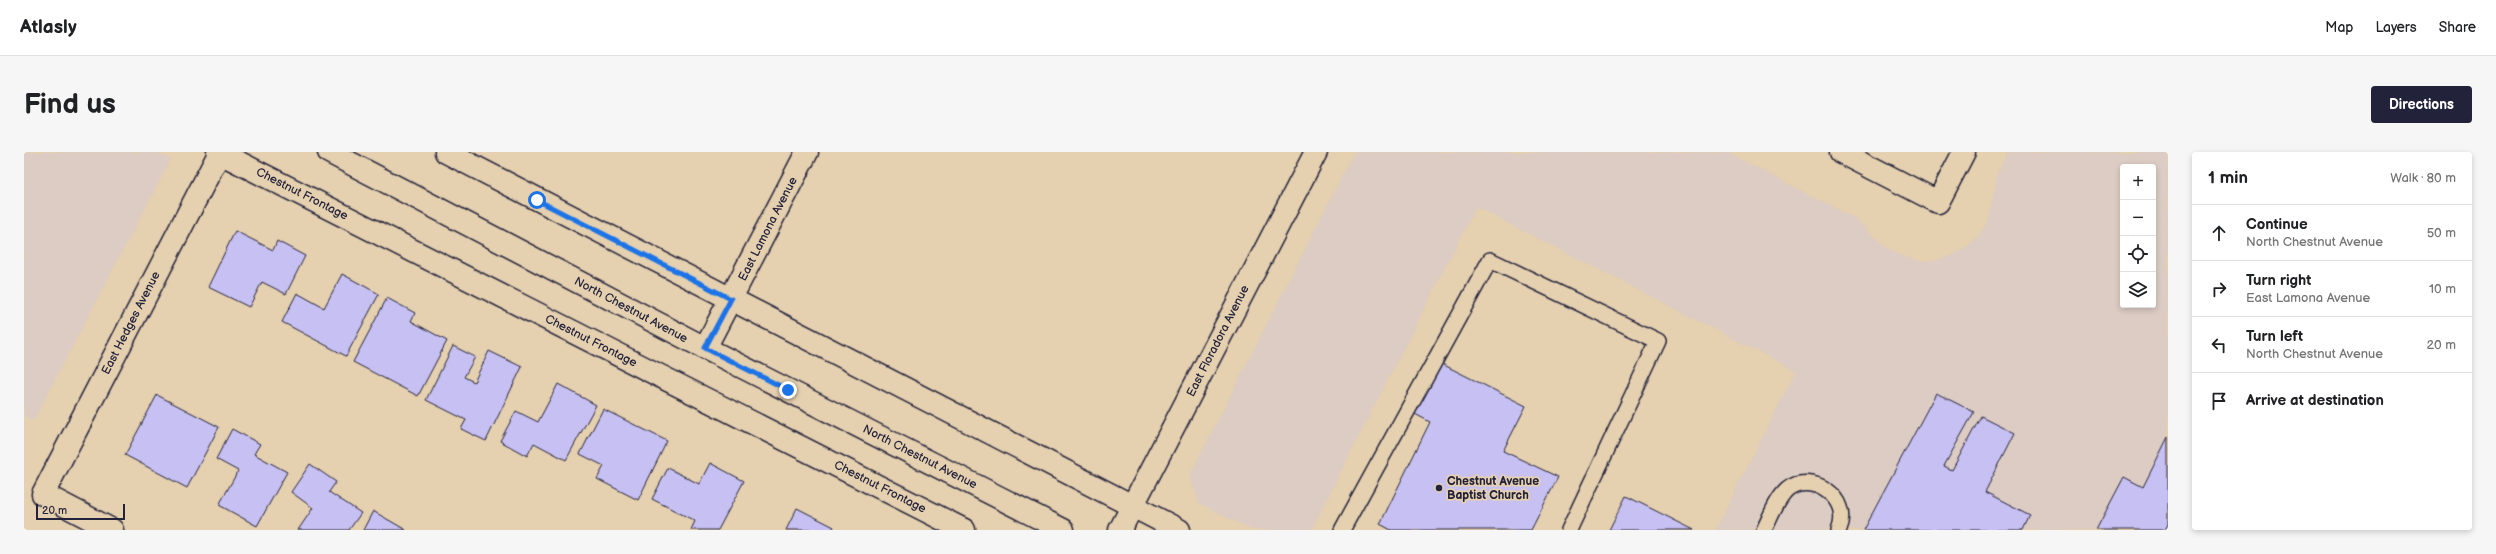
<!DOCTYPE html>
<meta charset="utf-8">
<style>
:root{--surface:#fff;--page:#f6f6f6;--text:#202124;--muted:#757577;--line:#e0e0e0;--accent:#22223b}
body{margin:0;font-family:"Balsamiq Sans",sans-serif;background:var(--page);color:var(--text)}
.controls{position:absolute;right:12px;top:12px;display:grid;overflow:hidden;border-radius:4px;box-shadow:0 2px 6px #0003}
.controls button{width:36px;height:36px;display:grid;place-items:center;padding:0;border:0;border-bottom:1px solid var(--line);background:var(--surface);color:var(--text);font:20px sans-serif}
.scale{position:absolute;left:12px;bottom:10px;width:89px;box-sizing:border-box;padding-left:4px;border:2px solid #22223b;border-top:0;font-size:11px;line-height:14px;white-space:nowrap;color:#22223b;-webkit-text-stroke:3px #e5d0af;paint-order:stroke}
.stop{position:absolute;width:12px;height:12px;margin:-9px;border:3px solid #1a73e8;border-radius:50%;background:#fff}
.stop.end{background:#1a73e8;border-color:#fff;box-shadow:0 1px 4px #0008}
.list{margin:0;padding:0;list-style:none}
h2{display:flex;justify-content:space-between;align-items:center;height:52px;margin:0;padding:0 16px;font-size:17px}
h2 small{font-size:13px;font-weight:400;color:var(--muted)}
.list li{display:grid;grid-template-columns:26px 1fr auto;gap:12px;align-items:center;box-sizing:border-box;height:56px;padding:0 16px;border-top:1px solid var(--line)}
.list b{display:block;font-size:15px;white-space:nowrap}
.list p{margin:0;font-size:13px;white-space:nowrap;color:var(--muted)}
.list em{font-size:13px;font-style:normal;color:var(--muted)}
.icon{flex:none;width:22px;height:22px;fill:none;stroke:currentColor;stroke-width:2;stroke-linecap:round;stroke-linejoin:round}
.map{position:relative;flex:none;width:2144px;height:378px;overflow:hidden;border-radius:4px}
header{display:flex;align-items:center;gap:24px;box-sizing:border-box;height:56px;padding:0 20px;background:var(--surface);border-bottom:1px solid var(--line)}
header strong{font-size:19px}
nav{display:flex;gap:22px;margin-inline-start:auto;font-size:14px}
.intro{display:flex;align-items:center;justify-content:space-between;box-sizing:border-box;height:96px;padding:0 24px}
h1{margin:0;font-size:28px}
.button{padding:10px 18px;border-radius:4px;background:var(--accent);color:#fff;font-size:14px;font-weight:700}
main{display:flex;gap:24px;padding:0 24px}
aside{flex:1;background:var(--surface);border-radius:4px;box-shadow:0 2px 6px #0003}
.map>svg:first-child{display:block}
.built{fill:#dcccc3;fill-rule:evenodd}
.building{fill:#c7c1f3;stroke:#22223b}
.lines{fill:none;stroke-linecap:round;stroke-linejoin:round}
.lane-casing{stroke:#22223b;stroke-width:18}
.street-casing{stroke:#22223b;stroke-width:25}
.secondary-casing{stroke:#22223b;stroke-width:25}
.lane{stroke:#e5d0af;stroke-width:15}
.street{stroke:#e5d0af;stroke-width:22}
.secondary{stroke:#e5d0af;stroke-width:22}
.route{stroke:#1a73e8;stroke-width:5}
.poi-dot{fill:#22223b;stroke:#e5d0af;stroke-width:1.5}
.labels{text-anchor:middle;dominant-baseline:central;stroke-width:3.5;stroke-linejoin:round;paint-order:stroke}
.street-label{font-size:12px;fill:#22223b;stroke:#e5d0af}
.poi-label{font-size:12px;font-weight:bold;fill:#22223b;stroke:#e5d0af;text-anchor:start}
</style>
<header>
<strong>Atlasly</strong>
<nav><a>Map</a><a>Layers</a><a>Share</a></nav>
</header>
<div class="intro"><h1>Find us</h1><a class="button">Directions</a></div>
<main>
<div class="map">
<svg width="2144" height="378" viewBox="0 0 2144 378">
<rect width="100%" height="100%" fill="#e5d0af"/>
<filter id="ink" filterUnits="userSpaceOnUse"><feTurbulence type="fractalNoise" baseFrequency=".025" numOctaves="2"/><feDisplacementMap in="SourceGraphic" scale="8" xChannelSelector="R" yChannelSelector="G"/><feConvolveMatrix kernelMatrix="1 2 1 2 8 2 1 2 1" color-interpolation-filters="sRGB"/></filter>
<g filter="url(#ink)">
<path class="built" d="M0,0H133L147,7L9,269L0,264Z
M1330,0H1702L1831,66L1865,98L1880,105L1897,109L1913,108L1929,103L1944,94L1956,82L1965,67L1973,22L1984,0H2144V378H1691L1772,219L1452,55L1287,378H1228L1175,351L1166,323ZM2099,15H2129V153H2099Z"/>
<path class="building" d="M211,79L249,98L253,89L281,104L262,142L238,130L225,155L184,135Z
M318,122L355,142L322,204L258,170L273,141L300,156Z
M363,146L391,161L387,169L423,189L394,244L329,210Z
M429,194L451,205L440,225L450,230L465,199L498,215L462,289L437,277L442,268L402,248Z
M1416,211L1502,254L1479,299L1534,325L1507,378H1367L1356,372L1406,270L1391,262Z
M534,232L572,253L542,308L510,291L503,304L476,289L492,259L514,270Z
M1912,241L1950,260L1920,314L1928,318L1957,264L1991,281L1961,340L2006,363L1999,378H1839Z
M133,243L195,275L163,336L101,303Z
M579,257L643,289L614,348L573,327L580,314L556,302Z
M208,277L236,292L230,302L263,320L233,374L195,353L214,319L192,307Z
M2144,285V372L2141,378H2072L2100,325L2119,335Z
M686,311L720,329L694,378H667L671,369L628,347L644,316L675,332Z
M286,312L312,330L305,340L337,361L325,378H274L289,356L267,340Z
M1602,344L1670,378H1585Z
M773,356L810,375L808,378H762Z
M349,359L382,378H339Z"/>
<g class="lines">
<defs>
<path id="lane" d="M1318,378L1466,108L1634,189L1545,378
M1740,378C1746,366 1753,347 1763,338C1786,319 1829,345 1815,378"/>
<path id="street" d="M194,0L940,378
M1817,0L1914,50L1940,0
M681,196L783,0
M88,378L19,342L196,0
M1096,378L1292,0"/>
<path id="secondary" d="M305,0L681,196L1039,378
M422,0L1155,378"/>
</defs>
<use href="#lane" class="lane-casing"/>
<use href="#street" class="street-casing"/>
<use href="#secondary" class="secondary-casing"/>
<use href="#lane" class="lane"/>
<use href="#street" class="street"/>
<use href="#secondary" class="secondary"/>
</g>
</g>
<g class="lines" filter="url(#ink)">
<path class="route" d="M513,48L707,147L681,196L764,238"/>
</g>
<circle class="poi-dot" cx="1415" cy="336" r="4"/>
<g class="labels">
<g class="street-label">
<text transform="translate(278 42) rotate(27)">Chestnut Frontage</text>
<text transform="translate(744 77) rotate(-63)">East Lamona Avenue</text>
<text transform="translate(607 158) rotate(28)">North Chestnut Avenue</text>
<text transform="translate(107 171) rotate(-63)">East Hedges Avenue</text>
<text transform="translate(567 189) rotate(27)">Chestnut Frontage</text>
<text transform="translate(1194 189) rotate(-63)">East Floradora Avenue</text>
<text transform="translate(896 305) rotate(27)">North Chestnut Avenue</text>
<text transform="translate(856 335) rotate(27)">Chestnut Frontage</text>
</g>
<g class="poi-label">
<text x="1423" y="329">Chestnut Avenue<tspan x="1423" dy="14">Baptist Church</tspan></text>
</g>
</g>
</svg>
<div class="controls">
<button>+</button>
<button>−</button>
<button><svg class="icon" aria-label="locate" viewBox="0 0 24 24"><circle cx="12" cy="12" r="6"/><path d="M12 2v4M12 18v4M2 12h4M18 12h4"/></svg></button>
<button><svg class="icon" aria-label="layers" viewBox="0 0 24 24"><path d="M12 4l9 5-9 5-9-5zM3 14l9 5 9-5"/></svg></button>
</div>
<div class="scale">20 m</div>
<div class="stop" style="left:513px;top:48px"></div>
<div class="stop end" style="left:764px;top:238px"></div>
</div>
<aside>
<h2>1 min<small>Walk · 80 m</small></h2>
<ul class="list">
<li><svg class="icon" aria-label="ahead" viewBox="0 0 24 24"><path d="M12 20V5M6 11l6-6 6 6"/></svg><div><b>Continue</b><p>North Chestnut Avenue</p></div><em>50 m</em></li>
<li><svg class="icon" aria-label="right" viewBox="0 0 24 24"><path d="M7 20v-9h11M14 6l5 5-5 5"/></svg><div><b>Turn right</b><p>East Lamona Avenue</p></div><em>10 m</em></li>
<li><svg class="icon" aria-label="left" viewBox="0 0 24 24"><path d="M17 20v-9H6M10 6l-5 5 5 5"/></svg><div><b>Turn left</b><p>North Chestnut Avenue</p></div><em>20 m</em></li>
<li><svg class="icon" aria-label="arrive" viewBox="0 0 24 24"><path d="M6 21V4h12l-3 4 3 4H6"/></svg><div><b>Arrive at destination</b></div></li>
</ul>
</aside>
</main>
